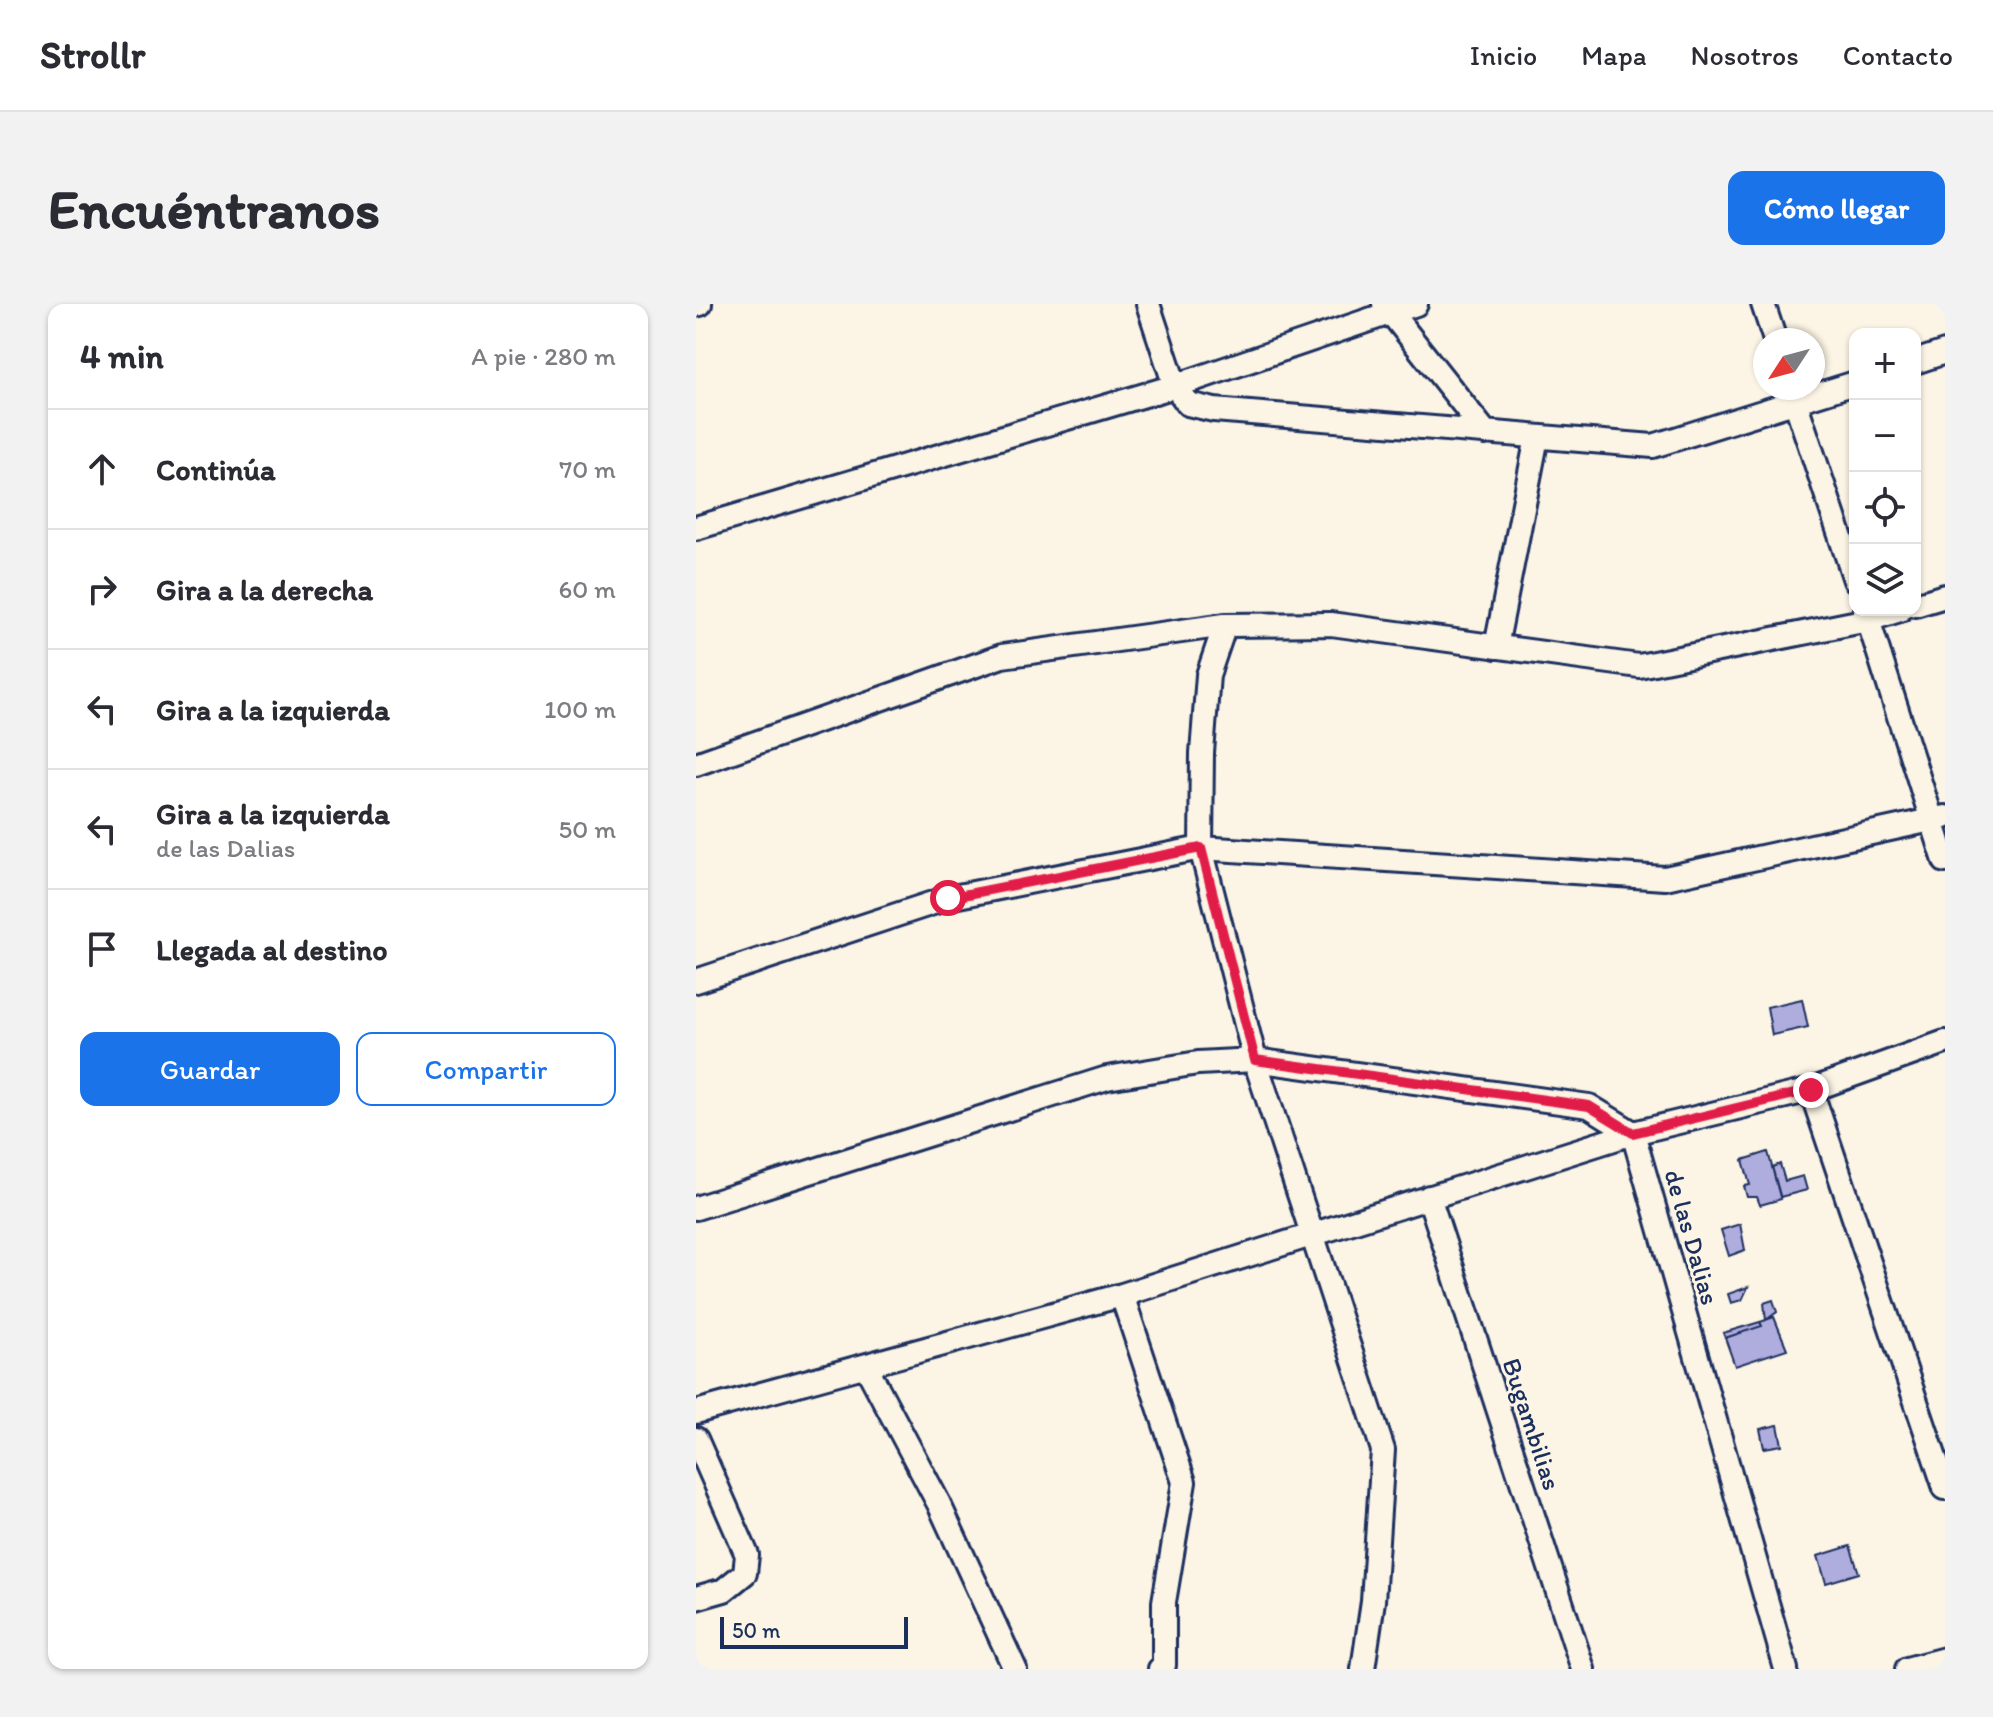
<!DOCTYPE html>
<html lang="es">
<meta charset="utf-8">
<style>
:root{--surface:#fff;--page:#f2f2f3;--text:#2b2b33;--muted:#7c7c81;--line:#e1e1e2;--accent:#1a73e8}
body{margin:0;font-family:Itim,sans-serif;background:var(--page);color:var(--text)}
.controls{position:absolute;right:24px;top:24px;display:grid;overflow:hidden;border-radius:16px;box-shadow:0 2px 6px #0004}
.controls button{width:72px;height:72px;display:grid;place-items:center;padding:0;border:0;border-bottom:2px solid var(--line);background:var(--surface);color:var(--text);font:40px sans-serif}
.compass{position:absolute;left:1057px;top:24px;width:72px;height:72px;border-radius:50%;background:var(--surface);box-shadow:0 2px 6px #0004;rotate:234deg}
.scale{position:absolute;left:24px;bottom:20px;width:188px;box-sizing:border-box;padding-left:8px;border:4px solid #1b2f5e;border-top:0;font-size:22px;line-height:28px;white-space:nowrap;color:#1b2f5e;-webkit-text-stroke:6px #fcf5e5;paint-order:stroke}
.stop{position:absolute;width:24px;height:24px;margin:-18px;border:6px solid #e11d48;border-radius:50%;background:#fff}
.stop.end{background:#e11d48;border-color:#fff;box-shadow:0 2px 8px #0008}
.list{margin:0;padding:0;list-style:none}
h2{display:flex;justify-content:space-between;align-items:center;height:104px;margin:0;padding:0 32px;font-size:34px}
h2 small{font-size:26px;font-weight:400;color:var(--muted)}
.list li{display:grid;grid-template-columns:52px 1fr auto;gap:24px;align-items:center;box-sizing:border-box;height:120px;padding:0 32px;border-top:2px solid var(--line)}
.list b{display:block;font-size:30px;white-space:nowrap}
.list p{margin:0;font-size:26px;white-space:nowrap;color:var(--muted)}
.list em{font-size:26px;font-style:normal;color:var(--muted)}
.actions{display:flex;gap:16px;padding:24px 32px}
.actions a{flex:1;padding:18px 0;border:2px solid var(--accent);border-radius:16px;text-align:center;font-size:28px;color:var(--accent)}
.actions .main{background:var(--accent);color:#fff}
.icon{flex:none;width:44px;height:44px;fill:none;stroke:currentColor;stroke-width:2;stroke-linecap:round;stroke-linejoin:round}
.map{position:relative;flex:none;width:1249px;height:1365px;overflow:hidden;border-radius:16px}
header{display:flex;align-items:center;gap:48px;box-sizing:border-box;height:112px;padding:0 40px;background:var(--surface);border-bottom:2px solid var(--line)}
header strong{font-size:38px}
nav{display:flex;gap:44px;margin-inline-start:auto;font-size:28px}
.intro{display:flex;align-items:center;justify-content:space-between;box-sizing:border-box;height:192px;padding:0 48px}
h1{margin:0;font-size:56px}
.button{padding:20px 36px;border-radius:16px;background:var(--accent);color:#fff;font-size:28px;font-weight:700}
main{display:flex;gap:48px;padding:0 48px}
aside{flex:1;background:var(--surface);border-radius:16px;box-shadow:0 2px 6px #0004}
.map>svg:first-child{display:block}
.building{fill:#afadde;stroke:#1b2f5e;stroke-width:2}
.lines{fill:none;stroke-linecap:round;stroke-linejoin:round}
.street-casing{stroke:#1b2f5e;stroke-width:28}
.street{stroke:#fcf5e5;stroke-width:22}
.route{stroke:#e11d48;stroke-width:10}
.labels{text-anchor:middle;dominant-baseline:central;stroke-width:6;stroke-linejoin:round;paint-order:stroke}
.street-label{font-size:26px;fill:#1b2f5e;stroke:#fcf5e5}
</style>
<header>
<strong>Strollr</strong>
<nav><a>Inicio</a><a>Mapa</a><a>Nosotros</a><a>Contacto</a></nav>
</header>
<div class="intro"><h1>Encuéntranos</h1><a class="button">Cómo llegar</a></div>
<main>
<aside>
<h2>4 min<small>A pie · 280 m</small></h2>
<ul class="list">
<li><svg class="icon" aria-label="ahead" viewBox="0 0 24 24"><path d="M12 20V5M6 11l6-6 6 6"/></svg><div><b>Continúa</b></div><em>70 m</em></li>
<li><svg class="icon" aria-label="right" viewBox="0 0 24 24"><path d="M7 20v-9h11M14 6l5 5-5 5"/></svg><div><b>Gira a la derecha</b></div><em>60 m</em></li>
<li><svg class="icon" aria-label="left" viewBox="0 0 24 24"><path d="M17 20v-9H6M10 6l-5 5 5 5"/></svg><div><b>Gira a la izquierda</b></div><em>100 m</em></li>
<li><svg class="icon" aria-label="left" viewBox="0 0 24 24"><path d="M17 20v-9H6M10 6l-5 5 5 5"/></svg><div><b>Gira a la izquierda</b><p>de las Dalias</p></div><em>50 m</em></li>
<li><svg class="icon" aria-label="arrive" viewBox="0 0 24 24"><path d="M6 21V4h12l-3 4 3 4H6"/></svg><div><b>Llegada al destino</b></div></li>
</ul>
<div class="actions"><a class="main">Guardar</a><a>Compartir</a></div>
</aside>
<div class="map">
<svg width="1249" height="1365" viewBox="0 0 1249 1365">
<rect width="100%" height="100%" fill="#fcf5e5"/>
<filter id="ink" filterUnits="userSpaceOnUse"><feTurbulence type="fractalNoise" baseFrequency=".0125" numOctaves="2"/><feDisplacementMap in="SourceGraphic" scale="16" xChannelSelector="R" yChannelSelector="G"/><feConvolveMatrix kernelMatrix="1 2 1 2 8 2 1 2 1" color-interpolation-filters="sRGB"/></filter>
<g filter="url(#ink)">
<path class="building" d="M1106,695L1112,723L1076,731L1071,703Z
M1072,848L1085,895L1064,901L1061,893H1051L1048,882L1054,881L1047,856Z
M1084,860L1089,877L1107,872L1111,886L1084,893L1076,863Z
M1044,920L1049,946L1033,952L1025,926Z
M1052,983L1046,996L1035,999L1032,990Z
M1077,996L1081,1008L1070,1016L1068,999Z
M1078,1013L1091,1045L1039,1062L1029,1034L1066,1022L1064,1018Z
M1064,1018L1066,1022L1029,1034L1027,1029Z
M1082,1121L1086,1141L1068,1144L1064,1125Z
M1154,1242L1163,1269L1130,1279L1122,1252Z"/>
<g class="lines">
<defs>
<path id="street" d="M452,0L479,82L720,0
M688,0L790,129
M1067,0L1079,36
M0,1L4,0
M1219,58L1249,48
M1095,85L1159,276
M0,224L479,82L492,100L518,106L957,142L1159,79
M1219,301L1249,292
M1169,306L1249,557
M529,321L512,371L506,449L505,544L559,756L687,1146L677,1297L667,1365
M800,343L841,133
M0,460L306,352L529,321L635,320L943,362L1172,316L1204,306
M0,677L252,594L505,544L969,574L1249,513
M1115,786L1249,1184
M937,829L1090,1365
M733,893L887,1365
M0,904L411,774L502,759L559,756L893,802L937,829
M426,991L488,1178L468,1298V1361L464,1365
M171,1064L243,1200L319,1365
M0,1108L426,991L937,829L1115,786L1249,738
M0,1135L51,1251L49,1269L28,1286L0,1294
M1211,1365L1249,1355"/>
</defs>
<use href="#street" class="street-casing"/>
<use href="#street" class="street"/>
</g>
</g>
<g class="lines" filter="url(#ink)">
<path class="route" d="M252,594L505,544L559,756L893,802L937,829L1115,786"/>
</g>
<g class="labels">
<g class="street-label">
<text transform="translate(996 933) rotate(74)">de las Dalias</text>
<text transform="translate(836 1120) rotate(72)">Bugambilias</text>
</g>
</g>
</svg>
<div class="controls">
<button>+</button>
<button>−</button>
<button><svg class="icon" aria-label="locate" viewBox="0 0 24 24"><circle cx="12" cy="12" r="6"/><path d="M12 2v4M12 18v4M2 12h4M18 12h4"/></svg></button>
<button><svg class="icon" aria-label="layers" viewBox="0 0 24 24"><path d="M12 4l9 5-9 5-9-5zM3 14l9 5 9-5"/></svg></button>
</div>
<svg class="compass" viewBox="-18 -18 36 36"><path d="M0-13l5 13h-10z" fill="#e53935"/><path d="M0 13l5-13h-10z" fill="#7c7c81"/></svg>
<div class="scale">50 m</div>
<div class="stop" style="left:252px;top:594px"></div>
<div class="stop end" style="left:1115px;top:786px"></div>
</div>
</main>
